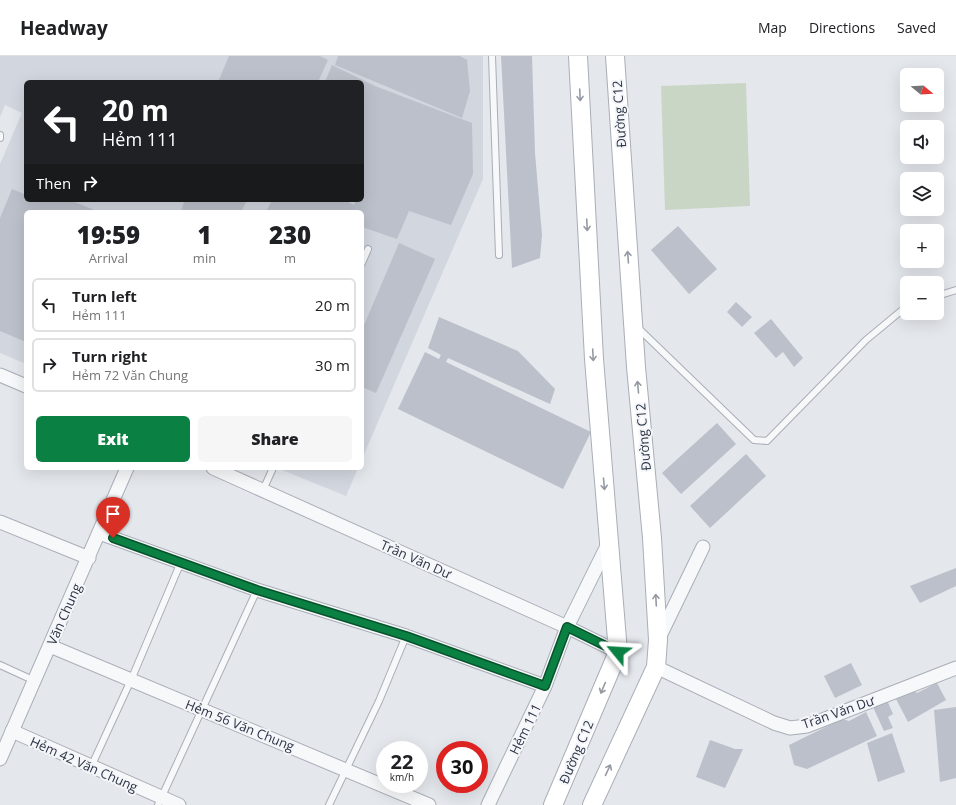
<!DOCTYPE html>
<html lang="en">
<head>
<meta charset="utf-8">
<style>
	body { margin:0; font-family:"Open Sans",sans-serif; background:#f6f6f6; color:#202124; height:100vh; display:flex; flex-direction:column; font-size:15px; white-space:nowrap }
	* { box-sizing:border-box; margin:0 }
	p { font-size:13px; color:#757577 }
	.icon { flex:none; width:22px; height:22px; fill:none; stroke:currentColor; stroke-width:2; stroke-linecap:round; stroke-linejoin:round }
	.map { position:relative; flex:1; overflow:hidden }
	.drawer { position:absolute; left:24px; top:154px; width:340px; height:260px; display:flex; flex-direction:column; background:#fff; border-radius:6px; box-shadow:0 4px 16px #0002 }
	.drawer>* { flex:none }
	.hud { position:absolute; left:24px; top:24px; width:340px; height:122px; border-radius:6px; box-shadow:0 4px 16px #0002; background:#202124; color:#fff; overflow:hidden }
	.needle { width:26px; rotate:108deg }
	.tools { position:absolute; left:900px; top:12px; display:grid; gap:8px }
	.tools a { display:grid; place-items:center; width:44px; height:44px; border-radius:6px; background:#fff; box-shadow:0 4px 16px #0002; font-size:20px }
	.speed { position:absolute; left:376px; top:685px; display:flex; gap:8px; font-size:20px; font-weight:700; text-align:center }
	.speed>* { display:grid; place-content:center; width:52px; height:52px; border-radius:50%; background:#fff; box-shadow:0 4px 16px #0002; line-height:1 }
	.speed small { font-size:10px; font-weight:400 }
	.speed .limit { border:6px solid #d22; background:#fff; color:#111 }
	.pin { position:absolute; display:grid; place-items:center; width:34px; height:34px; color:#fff; margin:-41px -17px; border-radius:50% 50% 50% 0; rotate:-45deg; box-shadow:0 0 4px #0007 }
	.pin .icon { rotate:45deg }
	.me { position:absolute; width:44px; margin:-22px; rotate:297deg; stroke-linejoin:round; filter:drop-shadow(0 0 3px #0008) }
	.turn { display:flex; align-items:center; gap:14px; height:84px; padding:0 12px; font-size:18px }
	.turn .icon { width:52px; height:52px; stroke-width:2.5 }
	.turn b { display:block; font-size:28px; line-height:34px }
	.then { display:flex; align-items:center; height:38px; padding:0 12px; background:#0003; gap:8px; font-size:15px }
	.eta { display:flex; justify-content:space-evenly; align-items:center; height:68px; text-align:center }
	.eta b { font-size:24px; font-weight:800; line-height:28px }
	.action { display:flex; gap:8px; margin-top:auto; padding:8px 12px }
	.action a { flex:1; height:46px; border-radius:6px; background:#0b8043; color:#fff; font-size:16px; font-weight:800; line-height:46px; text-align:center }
	.action a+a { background:#f6f6f6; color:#202124 }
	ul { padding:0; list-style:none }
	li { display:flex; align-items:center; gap:12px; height:54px; margin:0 8px 6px; padding:0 4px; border:2px solid #e0e0e0; border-radius:6px }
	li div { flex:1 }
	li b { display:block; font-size:15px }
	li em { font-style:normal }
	header { display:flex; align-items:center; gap:24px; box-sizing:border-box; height:56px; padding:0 20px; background:#fff; border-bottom:1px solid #e0e0e0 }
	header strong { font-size:19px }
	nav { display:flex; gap:22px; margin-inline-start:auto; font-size:14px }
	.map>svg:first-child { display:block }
	.built { fill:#d2d6de; fill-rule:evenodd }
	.green { fill:#c9d6c5 }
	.building { fill:#bbc0ca }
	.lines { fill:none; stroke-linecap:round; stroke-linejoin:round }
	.service-casing { stroke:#a9aeb7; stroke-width:8 }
	.minor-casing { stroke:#a9aeb7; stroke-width:15 }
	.secondary-casing { stroke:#a9aeb7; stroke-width:20 }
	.service { stroke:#f7f8fa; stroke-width:6 }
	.minor { stroke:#f7f8fa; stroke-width:13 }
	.secondary { stroke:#fff; stroke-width:18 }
	.oneway { stroke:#959aa2 }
	.route-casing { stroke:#07532c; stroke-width:10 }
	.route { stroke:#0b8043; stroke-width:7 }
	.labels { text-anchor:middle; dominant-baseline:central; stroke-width:4; stroke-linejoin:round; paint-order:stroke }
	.street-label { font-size:13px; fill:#2b3445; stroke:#f4f6f9 }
</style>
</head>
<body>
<header>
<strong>Headway</strong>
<nav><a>Map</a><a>Directions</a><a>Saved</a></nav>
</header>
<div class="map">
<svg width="956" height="749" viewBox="0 0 956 749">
	<rect width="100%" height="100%" fill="#e4e7ec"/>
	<g class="built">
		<path d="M0 0H483V123L362 403V156H26V308L0 297V108L22 57 5 49 0 61ZM26 26H362V144H26Z"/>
		<polygon points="277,412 358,412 346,440"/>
	</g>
	<polygon class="green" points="746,27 750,150 665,154 661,30"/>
	<g class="building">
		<polygon points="229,0 320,0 328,4 318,26 218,26"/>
		<polygon points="338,0 460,0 467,4 470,35 462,62 335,9"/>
		<polygon points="501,0 532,0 535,97 542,179 540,202 512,212"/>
		<polygon points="332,9 375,30 472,67 473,118 451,169 409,155 397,183 362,171 362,156 266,156 272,144 344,144 354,149 356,144 362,144 362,26 325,26"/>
		<polygon points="12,133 24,138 26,134 26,144 70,144 99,156 26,156 26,286 0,275 0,162"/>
		<polygon points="181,144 247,144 241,156 185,156 181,155 184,146"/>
		<polygon points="678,170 717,213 689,238 651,194"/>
		<polygon points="399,187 435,203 376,337 362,331 362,274"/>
		<polygon points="736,246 752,261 742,271 727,256"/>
		<polygon points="439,261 518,295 555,333 550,348 448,302 446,306 591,376 563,433 398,353 425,296 439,303 441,299 428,292"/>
		<polygon points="771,263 803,302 794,311 783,296 776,302 754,277"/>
		<polygon points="717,367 736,388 681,438 662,417"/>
		<polygon points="746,398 766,420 710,472 690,450"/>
		<polygon points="956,512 956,530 920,547 910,530"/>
		<polygon points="851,607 862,629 835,642 824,620"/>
		<polygon points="937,627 946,644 908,666 896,643 897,635 907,631 917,637"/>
		<polygon points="887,644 893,658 888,661 893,672 884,675 873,651"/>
		<polygon points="956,651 956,722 940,726 934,654"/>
		<polygon points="866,656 877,680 807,713 794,709 789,689 842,663 849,665"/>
		<polygon points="892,677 905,716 878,726 867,687"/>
		<polygon points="710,684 735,693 743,693 725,732 696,721"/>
	</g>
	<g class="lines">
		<defs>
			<g id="service">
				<polyline points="492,0 499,199"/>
				<polyline points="0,79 0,82"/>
				<polyline points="362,207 368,193"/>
				<polyline points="937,240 956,234"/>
				<polyline points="637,271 754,384 767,385 866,284 907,250"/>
				<polyline points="263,434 273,412"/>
				<polyline points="0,609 35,625"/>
				<polyline points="91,711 131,624 181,506"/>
				<polyline points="158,749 257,534"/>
				<polyline points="329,749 379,645 406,580"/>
			</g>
			<g id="minor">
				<polyline points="0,319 26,330"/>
				<polyline points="213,412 567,571 618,596"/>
				<polyline points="0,466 89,502"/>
				<polyline points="99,477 257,534 406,580 545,630"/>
				<polyline points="659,582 703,491"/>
				<polyline points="50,590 429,749"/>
				<polyline points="656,611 774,667 790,672 807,670 956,612"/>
				<polyline points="12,675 179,749"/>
				<polyline points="0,703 127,412"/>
				<polyline points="488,749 545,630 567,571 609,486"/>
			</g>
			<g id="secondary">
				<polyline points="553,749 618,596 594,303 578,0"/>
				<polyline points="592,749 656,611 658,584 652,482 636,311 615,0"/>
			</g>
		</defs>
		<use href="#service" class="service-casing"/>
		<use href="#minor" class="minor-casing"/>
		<use href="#secondary" class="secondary-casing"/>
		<use href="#service" class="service"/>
		<use href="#minor" class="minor"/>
		<use href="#secondary" class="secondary"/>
	</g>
	<defs><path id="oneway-shaft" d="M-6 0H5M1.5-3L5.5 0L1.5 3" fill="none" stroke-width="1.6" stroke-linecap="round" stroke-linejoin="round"/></defs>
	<g class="oneway">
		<use href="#oneway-shaft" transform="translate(580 39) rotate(87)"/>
		<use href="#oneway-shaft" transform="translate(587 169) rotate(87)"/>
		<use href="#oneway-shaft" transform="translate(628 201) rotate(-94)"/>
		<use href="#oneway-shaft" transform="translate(593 299) rotate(87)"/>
		<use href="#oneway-shaft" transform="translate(638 331) rotate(-95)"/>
		<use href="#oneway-shaft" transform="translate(604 428) rotate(85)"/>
		<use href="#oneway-shaft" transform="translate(656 544) rotate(-93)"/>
		<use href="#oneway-shaft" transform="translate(603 632) rotate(113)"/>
		<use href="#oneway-shaft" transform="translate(608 714) rotate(-65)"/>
	</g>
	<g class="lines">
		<defs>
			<polyline id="route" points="113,482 257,534 406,580 545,630 567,571 618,596"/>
		</defs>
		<use href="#route" class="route-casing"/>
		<use href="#route" class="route"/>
	</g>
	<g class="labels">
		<g class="street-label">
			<text transform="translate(619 58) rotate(-94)">Đường C12</text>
			<text transform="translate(643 381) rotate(-95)">Đường C12</text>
			<text transform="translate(416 503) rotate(24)">Trần Văn Dư</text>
			<text transform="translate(64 558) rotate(-66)">Văn Chung</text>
			<text transform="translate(838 656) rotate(-19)">Trần Văn Dư</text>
			<text transform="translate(240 669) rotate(22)">Hẻm 56 Văn Chung</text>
			<text transform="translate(525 673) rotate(-64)">Hẻm 111</text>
			<text transform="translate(576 696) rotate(-67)">Đường C12</text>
			<text transform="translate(84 708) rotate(24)">Hẻm 42 Văn Chung</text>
		</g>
	</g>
</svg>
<div class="tools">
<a><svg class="needle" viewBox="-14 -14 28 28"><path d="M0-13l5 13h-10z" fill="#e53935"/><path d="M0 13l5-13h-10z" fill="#757577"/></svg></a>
<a><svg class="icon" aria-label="sound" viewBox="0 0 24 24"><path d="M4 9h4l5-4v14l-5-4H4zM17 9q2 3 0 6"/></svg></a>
<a><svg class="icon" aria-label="layers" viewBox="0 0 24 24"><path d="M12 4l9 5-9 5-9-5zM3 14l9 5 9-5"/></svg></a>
<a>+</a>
<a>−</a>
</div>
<div class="speed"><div>22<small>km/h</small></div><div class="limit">30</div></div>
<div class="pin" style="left:113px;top:482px;background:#d93025"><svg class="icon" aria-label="arrive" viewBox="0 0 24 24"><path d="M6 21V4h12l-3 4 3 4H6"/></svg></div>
<svg class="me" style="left:618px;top:596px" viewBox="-20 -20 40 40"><path d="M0-17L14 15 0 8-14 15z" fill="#0b8043" stroke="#fff" stroke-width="4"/></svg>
<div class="hud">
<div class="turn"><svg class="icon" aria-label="left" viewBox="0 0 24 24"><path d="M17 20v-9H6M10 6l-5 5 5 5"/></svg><div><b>20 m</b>Hẻm 111</div></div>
<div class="then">Then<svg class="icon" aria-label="right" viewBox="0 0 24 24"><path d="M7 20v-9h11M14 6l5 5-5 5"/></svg></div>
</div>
<section class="drawer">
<div class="eta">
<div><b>19:59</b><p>Arrival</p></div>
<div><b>1</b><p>min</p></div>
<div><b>230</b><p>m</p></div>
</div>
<ul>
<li><svg class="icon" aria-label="left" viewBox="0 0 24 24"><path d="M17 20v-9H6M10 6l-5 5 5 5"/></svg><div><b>Turn left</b><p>Hẻm 111</p></div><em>20 m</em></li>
<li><svg class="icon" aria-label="right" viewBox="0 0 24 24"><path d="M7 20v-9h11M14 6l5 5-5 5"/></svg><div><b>Turn right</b><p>Hẻm 72 Văn Chung</p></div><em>30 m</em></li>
</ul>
<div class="action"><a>Exit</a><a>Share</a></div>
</section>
</div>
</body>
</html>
